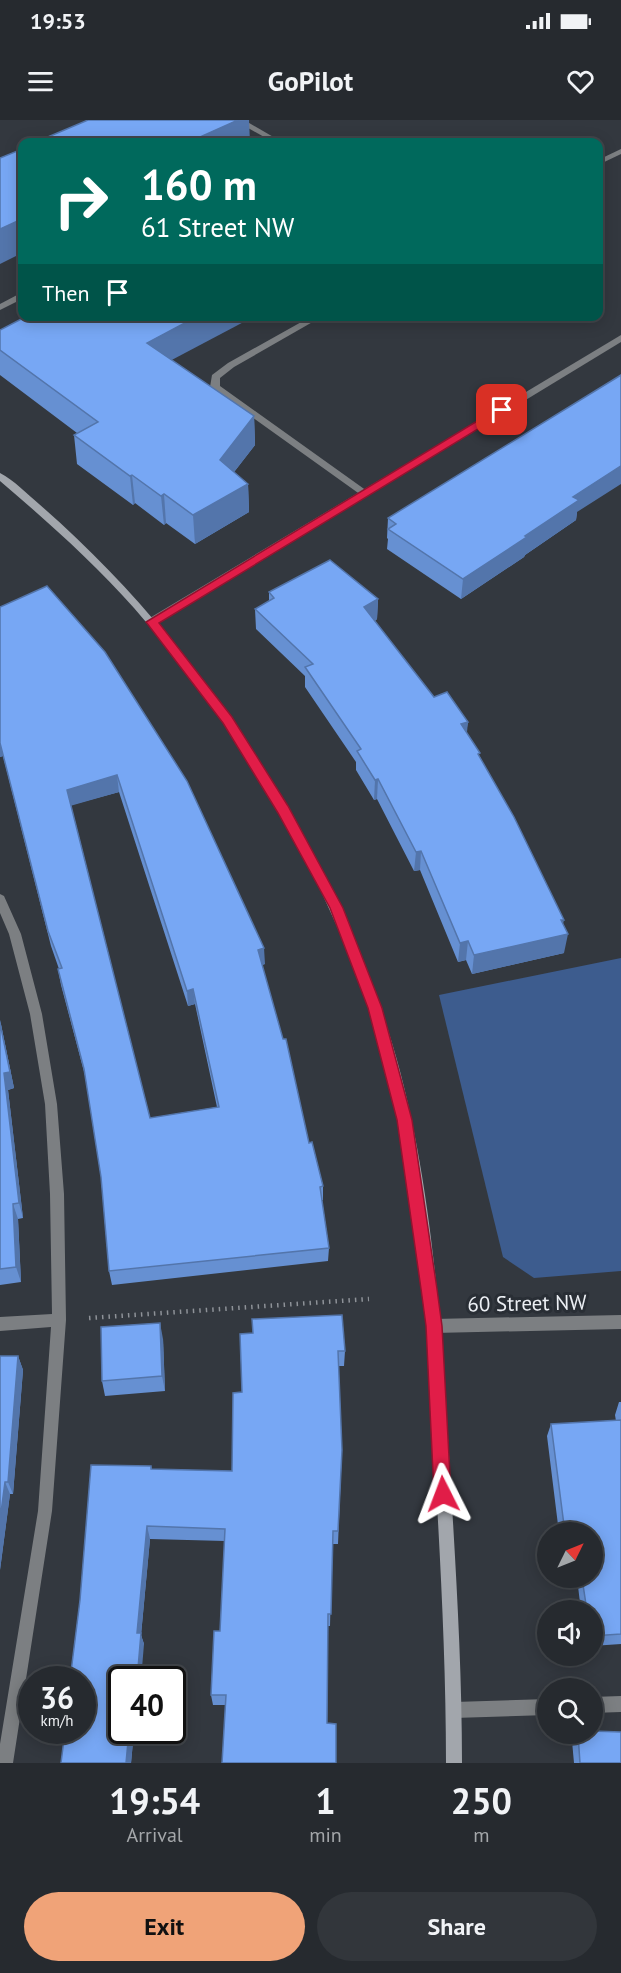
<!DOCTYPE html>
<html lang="en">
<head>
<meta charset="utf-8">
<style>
	body { margin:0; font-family:"PT Sans",sans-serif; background:#32363b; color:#f1f3f6; height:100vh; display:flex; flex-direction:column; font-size:22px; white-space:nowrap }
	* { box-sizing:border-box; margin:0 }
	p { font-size:20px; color:#a4a7aa }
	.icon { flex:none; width:33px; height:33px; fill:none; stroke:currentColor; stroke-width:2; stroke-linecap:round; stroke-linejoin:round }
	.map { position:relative; height:1643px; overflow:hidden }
	.side { display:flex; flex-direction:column; background:#262a2f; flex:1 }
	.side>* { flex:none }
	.banner { position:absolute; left:18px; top:18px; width:585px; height:183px; border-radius:12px; box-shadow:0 3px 15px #0003,0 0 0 2px #42464b; background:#00695c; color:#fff; overflow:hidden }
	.needle { width:39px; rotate:47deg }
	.tools { position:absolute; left:537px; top:1402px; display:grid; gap:12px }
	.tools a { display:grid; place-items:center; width:66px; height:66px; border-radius:50%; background:#262a2f; box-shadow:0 3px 15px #0003,0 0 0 2px #42464b; font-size:30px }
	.speed { position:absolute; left:18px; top:1546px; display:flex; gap:12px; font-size:30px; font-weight:700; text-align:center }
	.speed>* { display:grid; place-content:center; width:78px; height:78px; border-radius:50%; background:#262a2f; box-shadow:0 3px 15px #0003,0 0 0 2px #42464b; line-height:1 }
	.speed small { font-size:15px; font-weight:400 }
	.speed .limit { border:3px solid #111; border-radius:9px; background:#fff; color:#111 }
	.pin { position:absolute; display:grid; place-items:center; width:51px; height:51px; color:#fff; margin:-26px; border-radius:12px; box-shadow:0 3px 9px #0006 }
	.me { position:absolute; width:66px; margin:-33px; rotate:357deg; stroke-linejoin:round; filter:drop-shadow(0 0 4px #0008) }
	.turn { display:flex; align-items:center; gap:21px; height:126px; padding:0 24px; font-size:27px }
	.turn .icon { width:78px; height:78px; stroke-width:2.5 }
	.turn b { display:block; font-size:42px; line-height:51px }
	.then { display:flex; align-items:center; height:57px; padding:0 24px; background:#0003; gap:12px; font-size:22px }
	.eta { display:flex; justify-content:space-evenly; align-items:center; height:102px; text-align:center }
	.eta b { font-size:36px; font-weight:600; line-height:42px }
	.cta { display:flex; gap:12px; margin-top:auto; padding:12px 24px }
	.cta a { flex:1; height:69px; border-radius:36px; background:#f0a378; color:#111; font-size:24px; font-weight:600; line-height:69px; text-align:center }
	.cta a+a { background:#32363b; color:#f1f3f6 }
	.status { display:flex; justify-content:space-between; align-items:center; height:42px; padding:0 30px; background:#262a2f; direction:ltr }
	.status svg { height:16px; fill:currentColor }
	header { display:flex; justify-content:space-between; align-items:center; height:78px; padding:0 24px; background:#262a2f; font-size:27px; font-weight:600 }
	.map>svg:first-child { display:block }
	.green { fill:#3d5c8e }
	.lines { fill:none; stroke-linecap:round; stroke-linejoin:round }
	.path { stroke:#8e9298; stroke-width:4.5; stroke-dasharray:1.5 5; stroke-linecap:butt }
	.lane { fill:#7c7f82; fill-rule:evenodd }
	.street { fill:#7c7f82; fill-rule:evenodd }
	.secondary { fill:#a2a6ac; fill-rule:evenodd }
	.wall { fill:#6690d2; fill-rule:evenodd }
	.shaded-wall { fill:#5375ab }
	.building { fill:#77a7f4; stroke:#5375ab; stroke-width:1.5; fill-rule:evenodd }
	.route { fill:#e11d48; stroke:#92132f; stroke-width:1.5 }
	.labels { text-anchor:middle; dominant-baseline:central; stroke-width:6; stroke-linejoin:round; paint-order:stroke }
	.street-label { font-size:21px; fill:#eceff4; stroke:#292e35 }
</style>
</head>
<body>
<div class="status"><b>19:53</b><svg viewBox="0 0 49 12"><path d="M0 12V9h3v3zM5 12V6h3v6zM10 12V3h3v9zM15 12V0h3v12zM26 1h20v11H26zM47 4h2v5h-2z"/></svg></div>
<header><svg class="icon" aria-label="menu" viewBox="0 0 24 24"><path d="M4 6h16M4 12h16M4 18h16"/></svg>GoPilot<svg class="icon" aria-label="heart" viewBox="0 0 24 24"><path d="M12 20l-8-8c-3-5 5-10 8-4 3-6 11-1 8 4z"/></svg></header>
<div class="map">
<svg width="621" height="1643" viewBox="0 0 621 1643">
	<rect width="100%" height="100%" fill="#33383f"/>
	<polygon class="green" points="621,838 621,1151 534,1158 503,1137 439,875"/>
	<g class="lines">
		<polyline class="path" points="89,1198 369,1179"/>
		<g class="lane">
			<polygon points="234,0 244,0 282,22 273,22"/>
			<polygon points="621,29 621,34 598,45 598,40"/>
			<polygon points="19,174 22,174 22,179 0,190 0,184"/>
			<polygon points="312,196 323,196 234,247 220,258 220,266 367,371 367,375 361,375 210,267 212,255 228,243"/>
			<polygon points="0,774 4,776 21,814 42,894 57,984 64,1074 66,1200 52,1391 13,1643 0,1643 0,1624 38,1391 51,1207 0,1211 0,1197 52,1194 50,1074 45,984 30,894 9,814 0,793"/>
			<polygon points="621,1576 621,1592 592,1593 592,1577"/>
			<polygon points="548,1579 548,1595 454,1598 448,1596 446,1590 448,1584 454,1582"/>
		</g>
		<g class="street">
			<polygon points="621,215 621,222 156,505 148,505 147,502 148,499"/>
			<polygon points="621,1195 621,1209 434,1213 429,1211 427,1206 429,1201 434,1199"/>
		</g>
		<path class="secondary" d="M0 353C14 360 27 374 39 384 86 425 129 469 169 518 264 634 341 766 388 910 430 1041 441 1197 449 1335 455 1437 462 1540 462 1643H446C446 1539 440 1435 434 1331 427 1194 417 1042 376 910 327 756 241 610 134 488 93 442 47 401 0 361Z"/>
	</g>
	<g class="wall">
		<polygon points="0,210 172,240 254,296 255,325 234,352 248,364 249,392 195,424 166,403 164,405 135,383 133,385 77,344 74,315 77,313 0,255"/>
		<polygon points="577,392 576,400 525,435 524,437 461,479 387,429 388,419 387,418 388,398"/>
		<polygon points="269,472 378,479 377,499 375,501 434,577 468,602 466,612 480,637 563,804 564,833 472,854 466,840 458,842 420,750 414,751 377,679 374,680 356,650 356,642 305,567 305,556 256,509 255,489 269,481"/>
		<path d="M0 487 265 844 262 845 309 1023 323 1066V1080H322L329 1128 328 1141 112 1165 109 1151 101 1057 86 959 61 865 58 849H59L51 826 3 636 0 637ZM119 672 188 886 195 884 217 987 150 998 71 685Z"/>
		<polygon points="0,900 14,968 8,970 23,1098 18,1099 21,1162 0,1165"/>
		<polygon points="240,1214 345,1231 344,1246 338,1246 342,1330 338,1424 332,1424 330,1506 328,1506 327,1603 225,1585 213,1585 211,1575 220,1511 225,1421 150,1419 141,1515 144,1524 122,1560 122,1611 134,1611 131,1643 61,1643 151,1346 152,1349 232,1351 242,1272"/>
		<polygon points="163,1219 165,1271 105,1276 102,1261"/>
		<polygon points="0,1236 18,1236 23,1250 13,1374 10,1374 0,1450"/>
		<polygon points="619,1282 621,1282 621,1524 592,1526 592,1491 581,1491 577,1458 592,1458 592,1413 559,1413 547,1316 551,1304 616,1301 615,1295"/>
		<polygon points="576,1614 592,1614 621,1643 574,1643 572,1621"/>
	</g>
	<g class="shaded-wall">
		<polygon points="238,0 249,0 250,22 189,22"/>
		<polygon points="22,99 22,133 0,144 0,109"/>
		<polygon points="198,196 255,196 149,252 147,223"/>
		<polygon points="254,296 255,325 221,369 220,340"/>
		<polygon points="621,346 621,364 577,392 576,400 525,435 524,437 461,479 463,459 525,416 573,377"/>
		<polygon points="132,355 135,383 133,385 130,356"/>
		<polygon points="248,364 249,392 195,424 193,395"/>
		<polygon points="164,374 166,403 164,405 161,376"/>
		<polygon points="378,479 377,499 364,507 364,487"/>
		<polygon points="468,602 466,622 461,604"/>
		<polygon points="0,623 3,636 0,637"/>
		<polygon points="117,655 119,672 70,686 67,670"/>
		<polygon points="378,659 377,679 374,680 375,660"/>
		<polygon points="421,731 420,750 414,751 416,732"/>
		<polygon points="564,800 560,816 568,814 564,833 472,854 474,835"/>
		<polygon points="468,821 466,840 458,842 460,823"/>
		<polygon points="264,828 265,844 258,846 258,830"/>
		<polygon points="193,869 195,884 188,886 187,871"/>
		<polygon points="0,900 14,968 8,970 23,1098 19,1083 4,953"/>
		<polygon points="13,1084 18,1099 21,1162 16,1147"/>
		<polygon points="160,1203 163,1219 165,1271 162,1256"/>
		<polygon points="18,1236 23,1250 13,1374 8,1362"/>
		<polygon points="5,1362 10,1374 0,1450 0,1400"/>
		<polygon points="147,1406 150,1419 141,1515 144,1524 141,1560 137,1560 137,1513"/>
		<polygon points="129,1611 134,1611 131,1643 126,1643"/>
	</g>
	<g class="building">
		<polygon points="88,0 238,0 189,22 36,22"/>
		<polygon points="22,29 22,99 0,109 0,38"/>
		<polygon points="27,196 198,196 147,223 254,296 220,340 248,364 193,395 164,374 161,376 132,355 130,356 74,315 98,302 0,230 0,210"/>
		<polygon points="621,255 621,346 573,377 579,380 525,416 527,417 463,459 388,409 396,404 388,398"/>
		<polygon points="330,440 378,479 364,487 434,577 447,572 468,602 461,604 480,633 478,634 514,697 564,800 561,800 568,814 474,835 468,821 460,823 421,731 416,732 378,659 375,660 357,631 361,629 305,547 313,544 255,489 274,478 269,472"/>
		<path d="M47 466 105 532 187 661 264 828 258 830 283 919H286L309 1023 312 1022 323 1066 320 1067 329 1128 109 1151 101 1057 84 949 58 849 62 848 48 811 0 623V487ZM117 655 187 871 193 869 219 987 150 998 67 670Z"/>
		<polygon points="0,903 10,952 4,953 19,1083 13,1084 16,1147 0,1149"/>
		<polygon points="342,1195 345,1231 338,1231 342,1330 338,1411 333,1411 331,1494 328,1494 327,1603 336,1604 336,1643 222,1643 226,1575 211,1575 214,1511 220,1511 225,1409 147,1406 137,1513 141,1513 137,1560 122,1560 122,1611 129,1611 126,1643 61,1643 65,1611 82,1611 82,1560 70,1560 80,1480 91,1345 151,1346 151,1349 232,1351 233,1273 242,1272 240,1214 253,1213 252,1199"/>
		<polygon points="160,1203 162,1256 102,1261 101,1207"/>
		<polygon points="0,1236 18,1236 8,1362 5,1362 0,1400"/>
		<polygon points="621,1300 621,1514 592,1516 592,1491 587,1491 582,1458 592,1458 592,1413 565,1413 551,1304"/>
		<polygon points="592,1611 621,1612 621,1643 580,1643 578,1614 592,1614"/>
	</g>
	<polygon class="route" points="502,286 508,290 506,292 159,503 232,597 288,686 343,788 382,888 412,1000 437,1169 442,1206 451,1374 449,1380 443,1382 437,1380 434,1374 426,1206 421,1169 397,1000 368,888 330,788 278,693 223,603 146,502"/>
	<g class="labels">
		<g class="street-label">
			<text transform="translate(527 1183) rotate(-1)">60 Street NW</text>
		</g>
	</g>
</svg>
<div class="tools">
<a><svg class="needle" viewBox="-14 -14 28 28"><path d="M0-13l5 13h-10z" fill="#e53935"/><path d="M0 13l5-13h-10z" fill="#a4a7aa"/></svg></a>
<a><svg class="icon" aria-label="sound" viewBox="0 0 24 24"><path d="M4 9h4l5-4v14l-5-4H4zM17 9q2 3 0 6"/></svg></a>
<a><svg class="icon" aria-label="search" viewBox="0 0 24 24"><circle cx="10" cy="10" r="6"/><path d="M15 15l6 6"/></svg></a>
</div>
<div class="speed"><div>36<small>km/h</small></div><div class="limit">40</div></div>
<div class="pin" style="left:502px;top:290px;background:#d93025"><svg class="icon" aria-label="arrive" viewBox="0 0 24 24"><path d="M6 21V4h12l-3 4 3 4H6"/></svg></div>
<svg class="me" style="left:443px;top:1374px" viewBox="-20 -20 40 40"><path d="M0-17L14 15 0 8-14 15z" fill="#e11d48" stroke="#fff" stroke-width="4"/></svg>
<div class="banner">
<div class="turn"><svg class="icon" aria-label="right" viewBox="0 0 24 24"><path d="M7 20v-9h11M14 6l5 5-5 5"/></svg><div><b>160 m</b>61 Street NW</div></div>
<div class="then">Then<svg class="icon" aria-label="arrive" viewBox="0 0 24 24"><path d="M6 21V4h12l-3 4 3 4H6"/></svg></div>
</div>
</div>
<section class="side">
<div class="eta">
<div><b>19:54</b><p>Arrival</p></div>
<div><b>1</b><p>min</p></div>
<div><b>250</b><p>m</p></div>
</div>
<div class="cta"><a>Exit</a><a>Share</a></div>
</section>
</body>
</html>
